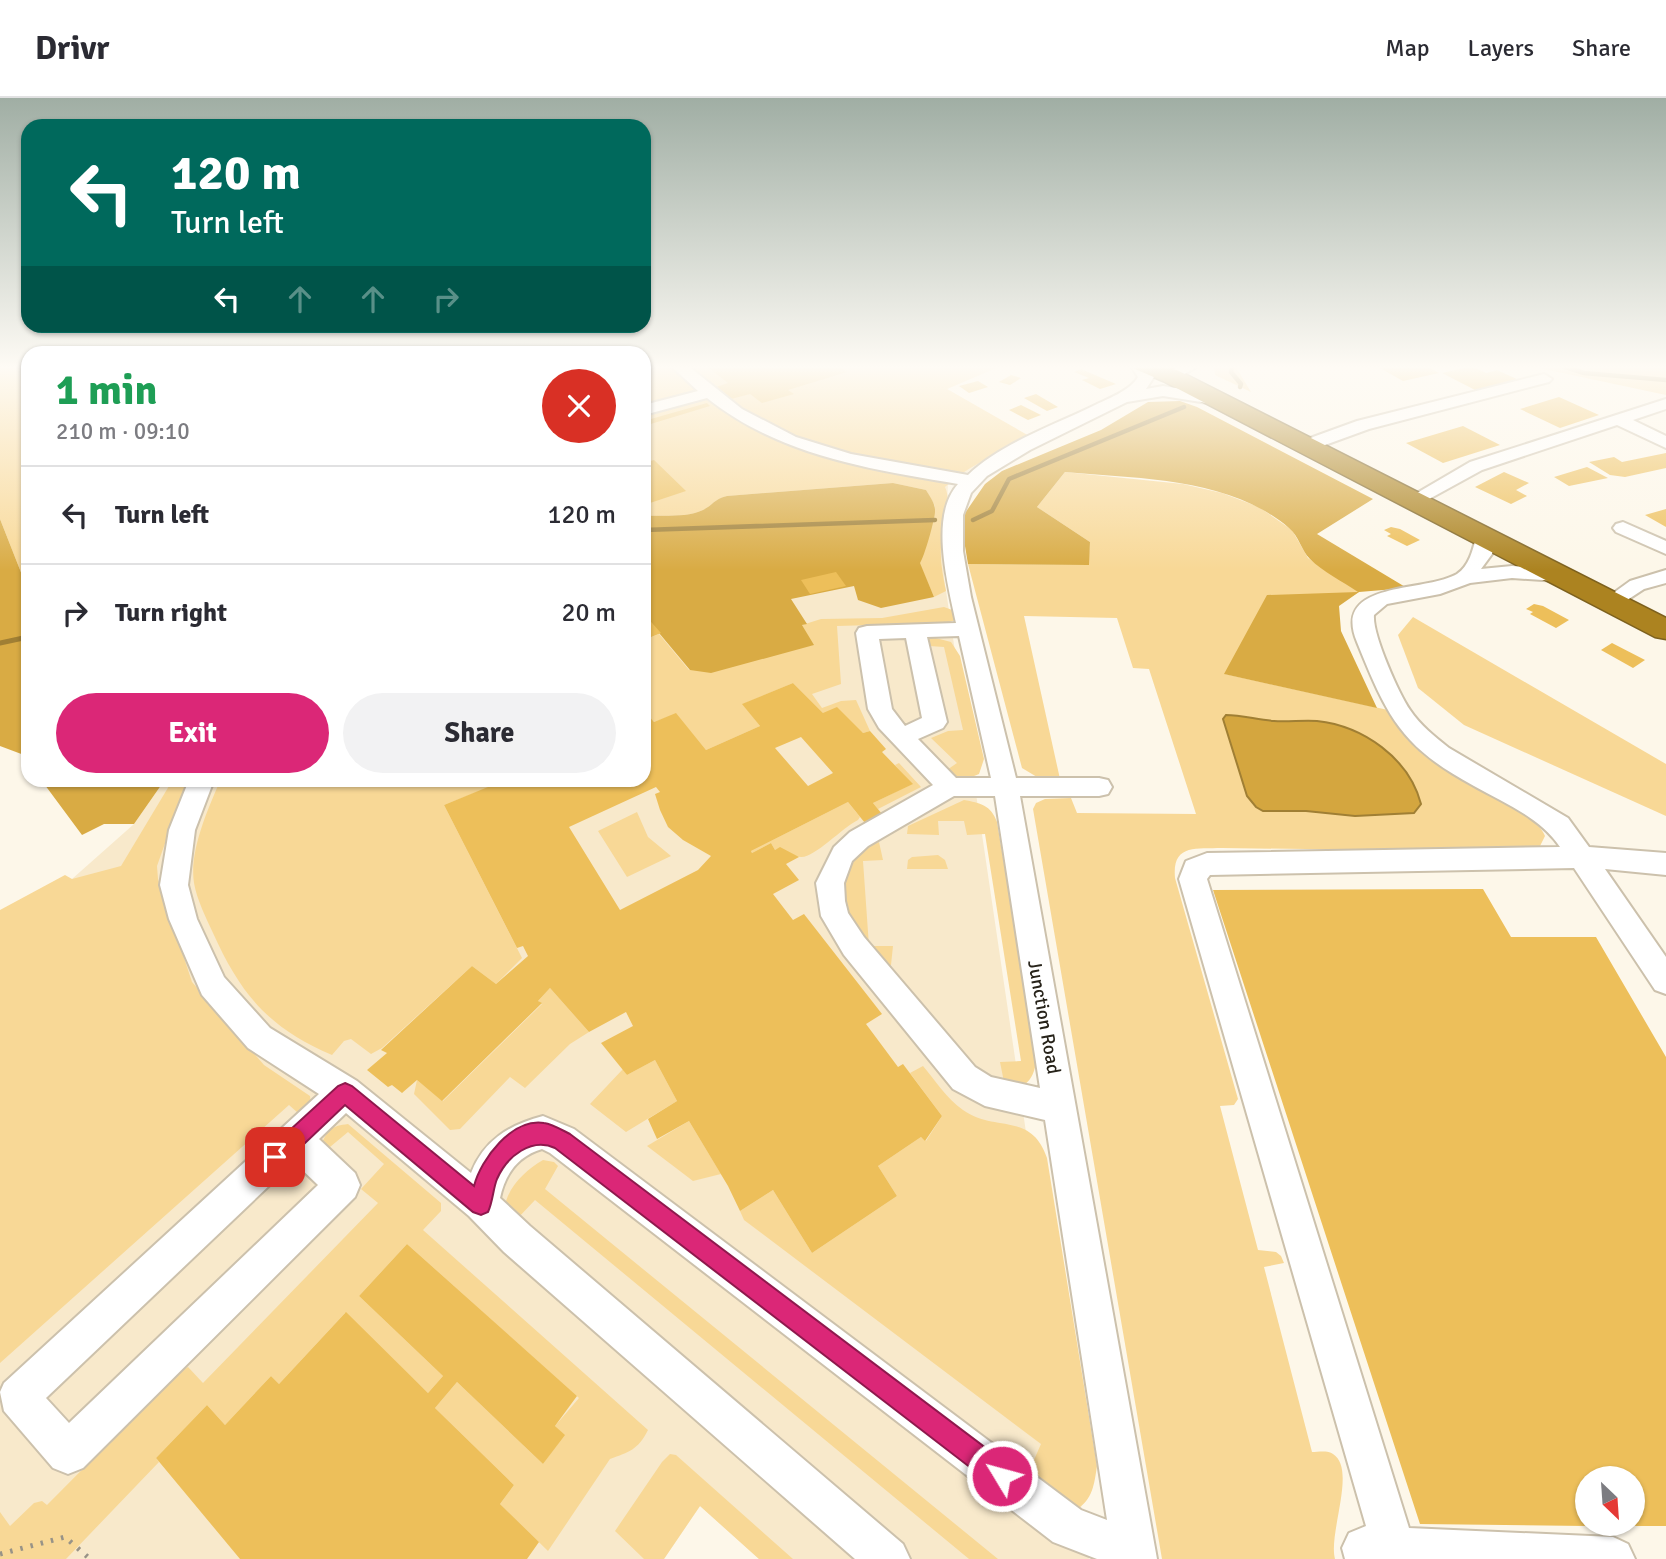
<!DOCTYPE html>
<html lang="en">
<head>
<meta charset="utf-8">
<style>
	body { margin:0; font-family:Signika,sans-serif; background:#f2f2f3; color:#2b2b33; height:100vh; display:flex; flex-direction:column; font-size:26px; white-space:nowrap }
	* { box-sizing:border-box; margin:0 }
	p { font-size:23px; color:#7c7c81 }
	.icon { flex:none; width:38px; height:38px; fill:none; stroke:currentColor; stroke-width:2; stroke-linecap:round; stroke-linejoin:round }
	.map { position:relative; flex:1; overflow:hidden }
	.details { position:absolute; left:21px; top:248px; width:630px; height:441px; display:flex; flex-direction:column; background:#fff; border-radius:21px; box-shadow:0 2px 5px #0004 }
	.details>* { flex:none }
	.guide { position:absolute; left:21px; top:21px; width:630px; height:214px; border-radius:21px; box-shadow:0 2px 5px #0004; background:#00695c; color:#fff; overflow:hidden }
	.needle { width:46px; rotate:155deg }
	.controls { position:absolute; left:1575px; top:1368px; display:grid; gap:14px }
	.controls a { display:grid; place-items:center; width:70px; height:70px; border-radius:50%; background:#fff; box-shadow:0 2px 5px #0004; font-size:35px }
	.pin { position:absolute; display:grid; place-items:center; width:60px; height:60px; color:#fff; margin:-30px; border-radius:14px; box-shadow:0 4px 10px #0006 }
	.me { position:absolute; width:77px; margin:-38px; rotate:307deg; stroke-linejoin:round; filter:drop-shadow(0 0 5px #0008) }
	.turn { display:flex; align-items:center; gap:24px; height:147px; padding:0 35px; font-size:32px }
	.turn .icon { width:91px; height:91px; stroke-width:2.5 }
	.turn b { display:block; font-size:49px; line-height:60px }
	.lanes { display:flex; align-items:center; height:66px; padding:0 35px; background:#0003; justify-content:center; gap:35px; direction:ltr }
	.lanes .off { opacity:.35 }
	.round { display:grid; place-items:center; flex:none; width:74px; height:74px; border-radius:37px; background:#f2f2f3 }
	.summary { display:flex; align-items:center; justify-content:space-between; height:119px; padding:0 35px }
	h1 { font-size:42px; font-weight:800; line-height:52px; color:#1e9e55 }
	.button { display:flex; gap:14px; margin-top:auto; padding:14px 35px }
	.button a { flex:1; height:80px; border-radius:42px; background:#db2777; color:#fff; font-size:28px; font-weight:800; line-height:80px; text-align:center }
	.button a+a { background:#f2f2f3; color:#2b2b33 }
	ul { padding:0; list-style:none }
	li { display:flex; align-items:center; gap:21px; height:98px; padding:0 35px; border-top:2px solid #e1e1e2 }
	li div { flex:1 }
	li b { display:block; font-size:26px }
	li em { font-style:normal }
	header { display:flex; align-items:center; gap:42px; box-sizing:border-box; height:98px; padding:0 35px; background:#fff; border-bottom:2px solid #e1e1e2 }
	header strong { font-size:33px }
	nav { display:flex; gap:38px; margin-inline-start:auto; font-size:24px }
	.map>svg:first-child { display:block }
	.built { fill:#f8e9cb }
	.green { fill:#f8d896 }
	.forest { fill:#d9ab44 }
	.water { fill:#d4a63f; stroke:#a07f34; stroke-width:2 }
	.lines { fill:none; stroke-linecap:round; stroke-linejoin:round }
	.stream-far1 { stroke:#a07f34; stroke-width:4.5 }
	.stream { stroke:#a07f34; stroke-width:5 }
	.building { fill:#edbf5a; fill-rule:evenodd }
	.minor-casing { stroke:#ccc1ac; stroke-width:4 }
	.highway-casing { stroke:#7d611e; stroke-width:3 }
	.path { stroke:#989387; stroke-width:5; stroke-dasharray:2.5 8; stroke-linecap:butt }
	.minor { fill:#fff; fill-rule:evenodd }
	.highway { fill:#ac8320; fill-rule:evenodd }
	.route { fill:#db2777; stroke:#8e194d; stroke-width:2 }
	.labels { text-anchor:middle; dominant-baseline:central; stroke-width:6; stroke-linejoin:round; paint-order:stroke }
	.street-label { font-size:19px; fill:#27231a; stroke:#fff }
</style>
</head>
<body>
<header>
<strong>Drivr</strong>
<nav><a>Map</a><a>Layers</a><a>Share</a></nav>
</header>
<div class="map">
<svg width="1666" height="1461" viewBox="0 0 1666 1461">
	<rect width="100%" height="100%" fill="#fdf7e9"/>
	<polygon class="built" points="644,267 1003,267 947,291 1024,336 948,387 944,479 1089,1461 759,1461 700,1408 664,1461 0,1461 0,824 72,781 134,726 164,683 644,682"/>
	<g class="green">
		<polygon points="0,267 28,267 28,480 24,482 0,421"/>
		<path d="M644 267H1003L947 291 1031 339C1002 354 968 367 945 389 953 406 941 431 941 449 940 464 943 478 946 493L934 499 919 464 935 408 926 392 893 385 727 398C713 402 713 407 703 412 686 420 662 417 644 418Z"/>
		<polygon points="1216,267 1243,267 1237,271 1251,294 1215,277 1214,269"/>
		<polygon points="1525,267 1666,267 1666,297"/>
		<path d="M1065 374 1183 386 1222 395 1259 409 1292 432 1308 460 1359 494 1225 576 1388 612C1398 631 1408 644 1425 658 1451 679 1536 712 1545 738L1539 750 1530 754 1222 750C1195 751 1172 746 1175 780L1238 1001 1234 1007 1220 1008 1258 1152 1276 1154 1281 1158 1284 1165 1264 1169 1312 1354C1318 1354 1328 1352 1333 1356 1357 1371 1328 1435 1335 1461H1162L1033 711 1036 705 1045 701 1071 700 1077 715 1196 716 1149 571 1133 570 1117 520 1024 518 1060 681 1037 679 1022 670 968 466 1088 467 1090 444 1037 409Z"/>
		<polygon points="944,509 955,513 956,522 946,525 837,528 841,586 812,596 822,610 841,603 856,602 870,633 863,635 823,615 793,585 743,606 760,628 706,652 676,616 654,624 644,612 644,542 659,536 689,572 813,547 802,527 821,521 882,520"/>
		<polygon points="1413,519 1666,666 1666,718 1464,627 1418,590 1398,537"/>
		<path d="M932 539 951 544 960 558 984 661 979 676C965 682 958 680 944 674L957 665 931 640 948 633 963 632 944 549 929 548 928 542Z"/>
		<polygon points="899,665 921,689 878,711 873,705 912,686 895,667"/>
		<polygon points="172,683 185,689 157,768 158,781 192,884 264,967 310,998 311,1006 304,1016 298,1015 289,1007 0,1265 0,812 65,777 72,781 121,768"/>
		<path d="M220 683H505L444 707 522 860 496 886 472 868 382 950 371 956 351 941 344 943 332 957C269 930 241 897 213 835 206 820 197 802 194 785 189 753 208 711 220 683Z"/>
		<path d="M964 702C980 705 991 707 997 724L1037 961C1034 975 1032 984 1018 990L1004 984 1000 964 1021 963 985 736 967 737 964 723H938L939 737 907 736 908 728Z"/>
		<path d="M848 704 860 719 858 722C842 730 814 760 801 759 794 759 786 753 780 750L775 752 771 745 752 755 751 753Z"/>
		<polygon points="637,714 648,739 671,758 627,779 598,733"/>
		<path d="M879 744 883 762 863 763 869 848H893L891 867 885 871C877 866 872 857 867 850 846 823 828 788 857 758 863 752 870 746 879 744Z"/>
		<polygon points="938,757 945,762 948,771 907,771 908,762 912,759"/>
		<polygon points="550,890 589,934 570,946 525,990 510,979 460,1031 450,1032 414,996 417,982 443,1003 542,906 538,903"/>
		<polygon points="655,962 677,1003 626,1034 590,1006 623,971 627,977"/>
		<path d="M923 968C935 982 947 1001 963 1012 995 1035 1031 1013 1047 1060L1097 1368C1094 1387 1093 1401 1076 1412L1026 1380 1041 1346 744 1122 740 1113 773 1092 812 1155 897 1098 878 1068 921 1039 926 1043 942 1018 910 975Z"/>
		<polygon points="689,1023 721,1076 693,1083 647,1048"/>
		<path d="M348 1026 441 1105V1113L423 1132 648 1332C638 1352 629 1354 610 1361L548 1453 500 1406 514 1387 435 1310 457 1284 543 1366 564 1337 555 1328 579 1300 407 1146 359 1198 443 1278 428 1295 345 1215 279 1286 271 1278 225 1327 207 1307 156 1360 159 1364 66 1461H0V1414L10 1428 34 1405 42 1403 47 1407 180 1273 188 1269 203 1285 378 1105 361 1091 384 1066 348 1034 330 1049 322 1045C328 1031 332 1028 348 1026Z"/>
		<path d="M543 1062 554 1064 558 1068 545 1091 998 1461H969L535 1102 517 1121 504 1113C506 1091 524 1073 543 1062Z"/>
		<polygon points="670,1356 676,1357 793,1461 759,1461 700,1408 664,1461 644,1461 615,1433 662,1364"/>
	</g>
	<g class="forest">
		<path d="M1180 303 1197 309 1373 401 1317 436 1407 490 1359 494 1339 508 1341 533 1377 610 1224 576 1267 497 1358 494C1342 483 1323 474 1310 461 1301 452 1299 438 1289 430 1229 379 1140 381 1065 374L1037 409 1090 444 1089 467 968 466 962 430 965 415 985 386 1002 373 1101 332 1148 304Z"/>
		<path d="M893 385 926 392C930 399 935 405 935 412 936 418 924 460 920 465L934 499 881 510 858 502 854 488 791 501 807 526 802 527 814 547 711 575 690 572 644 517V418C662 417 686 420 703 412 713 407 714 401 727 398Z"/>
		<polygon points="0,421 24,482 28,480 28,663 24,657 0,648"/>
		<polygon points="42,683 164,683 134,726 104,726 82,737"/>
	</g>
	<path class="water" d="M1226 617C1242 617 1258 622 1274 623 1288 624 1303 622 1317 623 1363 628 1409 660 1421 706L1414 715 1355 718 1306 713H1263L1256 709 1247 698 1223 621Z"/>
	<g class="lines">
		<g class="stream-far1">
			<polyline points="1232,267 1231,274 1241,286 1240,289"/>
			<polyline points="1559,267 1584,275 1666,282"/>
			<polyline points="973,422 992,413 1009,381 1184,309"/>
			<polyline points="644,432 935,422"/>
		</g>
		<polyline class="stream" points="0,545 28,539"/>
	</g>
	<g class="building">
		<polygon points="705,267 837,267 847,274 788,292 794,296 762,305 750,296 731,301 716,289 728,285"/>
		<polygon points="1386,267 1425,267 1439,275 1403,283 1378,269"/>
		<polygon points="1472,268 1486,275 1497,272 1521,283 1479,294 1442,275"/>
		<polygon points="1081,271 1116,286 1100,291 1082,282 1089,280 1074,274"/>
		<polygon points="1011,277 1021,280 1010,287 999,284"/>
		<polygon points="978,283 988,289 969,295 959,288"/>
		<polygon points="1036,296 1058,309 1047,313 1024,300"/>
		<polygon points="1559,299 1599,317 1560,330 1520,311"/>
		<polygon points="707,305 710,308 644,328 644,323"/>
		<polygon points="1021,307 1041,317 1028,322 1009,312"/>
		<polygon points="1463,328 1500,347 1443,365 1406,345"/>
		<polygon points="1666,355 1666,370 1625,379 1610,377 1589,364 1614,359 1622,364"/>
		<polygon points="654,362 686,393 644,407 644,365"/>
		<polygon points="1587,369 1608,380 1569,388 1554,379"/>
		<polygon points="1504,374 1529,385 1516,392 1527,398 1511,406 1475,389"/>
		<polygon points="1666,411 1666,429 1645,417"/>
		<polygon points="1391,429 1400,431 1420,442 1407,448 1387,438 1391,436 1384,432"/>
		<polygon points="836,474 846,488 810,496 801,482"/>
		<polygon points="1534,506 1543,508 1569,522 1556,530 1530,516 1533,514 1526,511"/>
		<polygon points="644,516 661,535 644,542"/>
		<polygon points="1612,545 1645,562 1633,570 1601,552"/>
		<path d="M793 585 823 615 837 609 863 635 870 633 886 651 882 654 913 686 873 705 882 716 865 725 848 704 751 753 752 755 771 745 775 752 780 749 799 759 786 766 799 782 773 796 793 822 804 816 882 916 866 926 898 969 903 966 942 1018 925 1043 921 1039 878 1068 897 1098 812 1155 773 1092 740 1113 728 1088 689 1023 657 1041 648 1021 677 1003 655 962 627 977 601 945 633 928 626 914 589 934 550 890 538 903 542 905 442 1003 417 982 402 995 392 987 388 989 367 972 387 955 381 952 472 868 496 886 528 858 523 848 517 850 444 707 505 682H644V612L654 624 676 615 706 652 760 628 742 606ZM801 639 833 675 808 688 775 650ZM656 689 660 694 655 696 660 712 668 729 683 742 711 758 698 772 620 812 569 729Z"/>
		<polygon points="1483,791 1511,839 1596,839 1666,959 1666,1428 1633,1428 1633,1381 1587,1381 1587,1428 1420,1426 1213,792"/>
		<polygon points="407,1146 577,1298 555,1328 565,1337 543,1366 457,1284 435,1310 514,1387 500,1406 539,1444 527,1461 240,1461 156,1360 207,1307 225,1327 271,1278 279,1286 346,1214 428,1295 443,1278 359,1198"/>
	</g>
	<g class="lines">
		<defs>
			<g id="minor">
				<path d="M670 267H687L742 311 796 339 851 356 968 377C998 347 1054 327 1093 308 1107 301 1130 293 1138 279L1130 267H1145L1154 279 1146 291 1163 288 1220 297 1228 302 1220 307 1163 298 1127 304 1030 352 987 378 971 395 963 417V453L971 499 1016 680H1099L1108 682 1112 689 1108 696 1099 698H1020L1157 1461H1097L1053 1444 550 1055 542 1051C518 1058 505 1076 500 1100L530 1128 903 1446 910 1461H855L504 1154 469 1118 346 1015 319 1041 355 1075 360 1087 355 1099 83 1370 68 1376 53 1370 4 1313 0 1294 4 1285 319 996 248 950 202 897 169 821 160 787 169 732 189 682H214L195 732 188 787 197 821 224 879 270 930 357 983 471 1075C484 1042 509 1027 543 1018L574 1031 1081 1412 1107 1422 1045 1022 985 1008 953 991 844 857 821 818 816 785 834 749 850 734 933 687 879 630 868 611 856 535 859 530 867 528 956 525C948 487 929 418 958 386 869 371 780 358 707 300L644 317V307L698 293ZM959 538 991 680H956L918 641 943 630 947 624 927 539ZM906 540 922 620 905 628 892 611 879 541ZM954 698H995L1040 990 991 979 975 969 864 839 848 815 845 803 844 785 852 763 868 748ZM294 1064 318 1087 69 1325 46 1300Z"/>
				<polygon points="1180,267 1200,267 1176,281 1166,281 1163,278"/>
				<polygon points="1544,276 1552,281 1549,284 1369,331 1314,351 1308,352 1299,347 1302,343 1357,323"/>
				<polygon points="1666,301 1666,311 1633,322 1666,338 1666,350 1617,327 1482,372 1420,406 1408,406 1405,402 1470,364"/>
				<polygon points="1623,424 1666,443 1666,456 1616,434 1613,430 1616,426"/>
				<path d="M1486 433 1496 439 1492 456 1481 471 1512 468 1558 471 1565 473 1568 477 1565 481 1558 483 1512 480 1470 485 1440 496 1387 506 1374 517C1372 536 1399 596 1410 612 1420 627 1435 639 1449 650L1568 720 1589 749 1666 755V777L1605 771 1666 859V896L1655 892 1574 770 1210 777 1207 781 1409 1430 1613 1439 1628 1446 1635 1461H1345L1342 1450 1349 1435 1366 1428 1179 781 1186 763 1207 755 1560 749C1540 719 1504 705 1474 688 1400 648 1387 618 1357 544 1331 482 1424 495 1457 476 1469 468 1473 452 1476 439Z"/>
				<polygon points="1666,472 1666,485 1644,491 1618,508 1604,508 1601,504 1630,483"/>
			</g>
			<polygon id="highway" points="1132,267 1162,267 1179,273 1666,520 1666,541 1655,539 1163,283 1135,271"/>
		</defs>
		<use href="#minor" class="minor-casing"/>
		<use href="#highway" class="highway-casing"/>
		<polyline class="path" points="0,1456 65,1439 90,1461"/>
		<use href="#minor" class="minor"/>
		<use href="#highway" class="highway"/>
	</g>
	<linearGradient id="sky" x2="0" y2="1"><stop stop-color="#a0aea4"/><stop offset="0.57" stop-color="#fefbf5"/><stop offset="1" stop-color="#fefbf5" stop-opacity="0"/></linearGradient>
	<rect width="1666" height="472" fill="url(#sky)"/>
	<path class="route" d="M345 985 352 988 474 1088C481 1061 512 1020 544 1025 552 1026 562 1032 570 1036L1011 1369 1015 1378 1011 1387 1002 1391 993 1387 555 1050C532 1039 507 1058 497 1081 493 1091 493 1103 488 1114L481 1117 473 1114 345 1007 282 1067 275 1070 268 1067 265 1059 268 1052 338 988Z"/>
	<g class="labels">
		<g class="street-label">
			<text transform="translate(1044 919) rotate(80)">Junction Road</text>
		</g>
	</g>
</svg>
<div class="controls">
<a><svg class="needle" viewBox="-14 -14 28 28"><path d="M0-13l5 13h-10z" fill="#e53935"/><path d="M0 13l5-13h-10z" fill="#7c7c81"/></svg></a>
</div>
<div class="pin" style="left:275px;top:1059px;background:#d93025"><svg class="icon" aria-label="arrive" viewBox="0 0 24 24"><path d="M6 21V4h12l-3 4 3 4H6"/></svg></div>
<svg class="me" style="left:1002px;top:1378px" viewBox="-20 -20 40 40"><circle r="17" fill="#db2777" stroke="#fff" stroke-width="3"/><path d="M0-11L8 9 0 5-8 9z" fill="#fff"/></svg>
<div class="guide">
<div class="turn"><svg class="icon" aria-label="left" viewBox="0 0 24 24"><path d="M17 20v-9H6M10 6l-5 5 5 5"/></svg><div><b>120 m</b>Turn left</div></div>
<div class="lanes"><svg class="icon" aria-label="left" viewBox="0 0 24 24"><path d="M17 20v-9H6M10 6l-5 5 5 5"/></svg><svg class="icon off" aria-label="ahead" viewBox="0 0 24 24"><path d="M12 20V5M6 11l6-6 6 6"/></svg><svg class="icon off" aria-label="ahead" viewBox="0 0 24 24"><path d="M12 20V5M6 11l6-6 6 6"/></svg><svg class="icon off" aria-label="right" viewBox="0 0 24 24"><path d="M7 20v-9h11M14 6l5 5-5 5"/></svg></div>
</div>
<section class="details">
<div class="summary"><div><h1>1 min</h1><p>210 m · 09:10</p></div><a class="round" style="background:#d93025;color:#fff"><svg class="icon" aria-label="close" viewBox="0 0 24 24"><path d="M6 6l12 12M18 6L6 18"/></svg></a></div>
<ul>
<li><svg class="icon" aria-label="left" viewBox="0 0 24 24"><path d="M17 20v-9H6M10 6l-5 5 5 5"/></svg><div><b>Turn left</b></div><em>120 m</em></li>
<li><svg class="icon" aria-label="right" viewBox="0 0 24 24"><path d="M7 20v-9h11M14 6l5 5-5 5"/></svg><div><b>Turn right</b></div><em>20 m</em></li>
</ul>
<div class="button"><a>Exit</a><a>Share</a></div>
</section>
</div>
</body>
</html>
